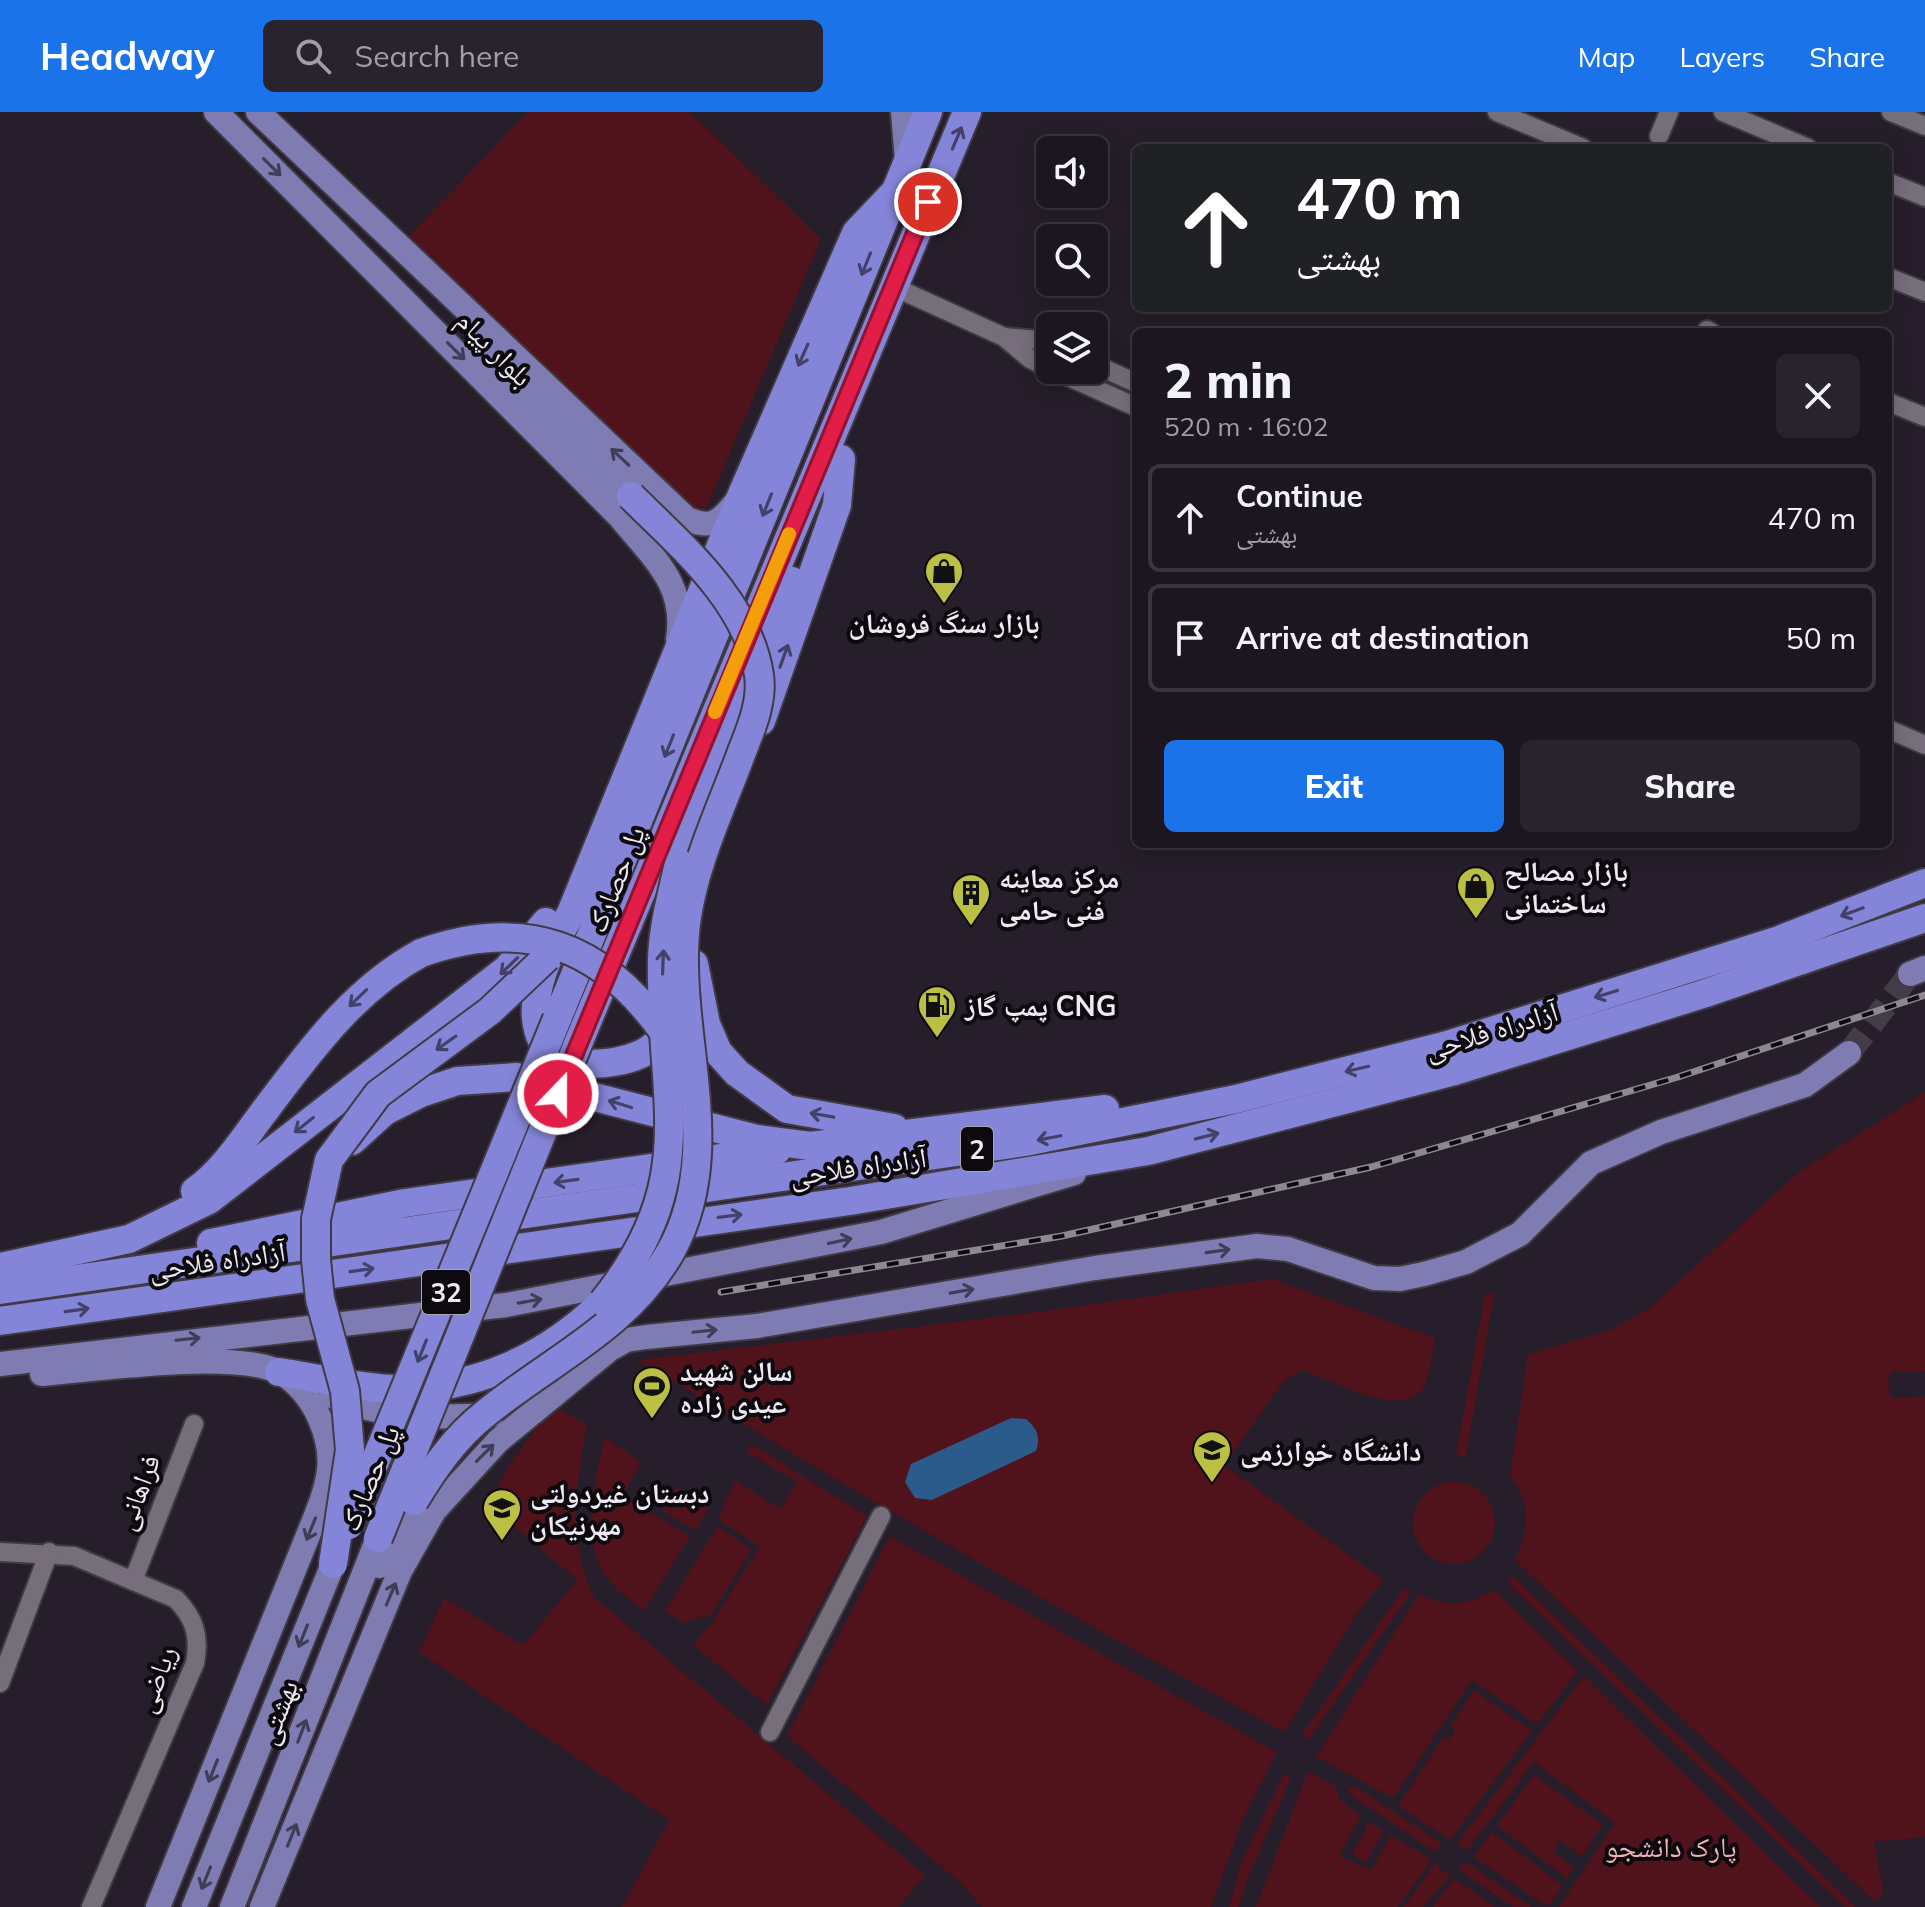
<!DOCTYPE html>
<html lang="en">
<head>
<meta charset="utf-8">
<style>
	body { margin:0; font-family:Mulish,"Noto Naskh Arabic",sans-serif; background:#29232d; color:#f1f3f6; height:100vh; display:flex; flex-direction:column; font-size:30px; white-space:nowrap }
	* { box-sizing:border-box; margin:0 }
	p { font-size:26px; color:#a09fa5 }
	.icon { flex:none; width:44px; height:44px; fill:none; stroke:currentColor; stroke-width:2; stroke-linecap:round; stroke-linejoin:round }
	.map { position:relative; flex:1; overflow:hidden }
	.side { position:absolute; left:1132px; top:216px; width:760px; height:520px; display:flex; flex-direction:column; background:#1c1620; border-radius:12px; box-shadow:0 4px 20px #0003,0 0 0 2px #3a353e }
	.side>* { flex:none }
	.guide { position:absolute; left:1132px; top:32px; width:760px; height:168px; border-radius:12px; box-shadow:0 4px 20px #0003,0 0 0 2px #3a353e; background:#202124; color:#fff; overflow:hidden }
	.buttons { position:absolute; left:1036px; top:24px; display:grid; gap:16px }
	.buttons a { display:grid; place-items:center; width:72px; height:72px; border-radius:12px; background:#1c1620; box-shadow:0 4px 20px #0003,0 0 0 2px #3a353e; font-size:40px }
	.pin { position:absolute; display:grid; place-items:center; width:68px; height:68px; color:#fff; margin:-34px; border:4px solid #fff; border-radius:50%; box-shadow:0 2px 8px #0007 }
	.me { position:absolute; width:88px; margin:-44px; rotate:22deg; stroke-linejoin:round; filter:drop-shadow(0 0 6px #0008) }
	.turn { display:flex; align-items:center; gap:28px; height:168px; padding:0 32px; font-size:36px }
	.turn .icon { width:104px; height:104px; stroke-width:2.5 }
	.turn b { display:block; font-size:56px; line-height:68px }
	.round { display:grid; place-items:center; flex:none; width:84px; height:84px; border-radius:12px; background:#29232d }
	.summary { display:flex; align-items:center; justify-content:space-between; height:136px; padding:0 32px }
	h1 { font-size:48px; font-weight:800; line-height:60px }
	.button { display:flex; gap:16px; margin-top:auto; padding:16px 32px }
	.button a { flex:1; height:92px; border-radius:12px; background:#1a73e8; color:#fff; font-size:32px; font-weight:800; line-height:92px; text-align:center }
	.button a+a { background:#29232d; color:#f1f3f6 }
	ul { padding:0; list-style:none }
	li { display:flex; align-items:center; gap:24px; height:108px; margin:0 16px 12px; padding:0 16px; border:4px solid #3a353e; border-radius:12px }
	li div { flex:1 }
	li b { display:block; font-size:30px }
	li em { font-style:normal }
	header { display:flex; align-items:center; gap:48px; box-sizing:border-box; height:112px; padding:0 40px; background:#1a73e8; color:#fff }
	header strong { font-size:38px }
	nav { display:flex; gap:44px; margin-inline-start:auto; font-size:28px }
	.search { width:560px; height:72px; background:#29232d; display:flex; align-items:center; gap:20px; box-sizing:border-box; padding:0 28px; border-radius:12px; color:#a09fa5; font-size:30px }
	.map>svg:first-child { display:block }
	.green { fill:#50121b }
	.water { fill:#2a5b8b }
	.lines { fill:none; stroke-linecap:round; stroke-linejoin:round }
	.major-tunnel { stroke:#443c48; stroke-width:24; stroke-dasharray:24 12; stroke-linecap:butt }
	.minor-casing { stroke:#403a44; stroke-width:22 }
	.major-casing { stroke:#403a44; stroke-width:28 }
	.highway-casing { stroke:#403a44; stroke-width:32 }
	.minor { stroke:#776e7c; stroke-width:18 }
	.major { stroke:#7f7cb3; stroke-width:24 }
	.highway { stroke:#8485d8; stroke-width:28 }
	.rail-casing { stroke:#8f8893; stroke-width:7 }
	.rail { stroke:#0d0a0f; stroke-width:4; stroke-dasharray:12; stroke-linecap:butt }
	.highway-bridge-casing { stroke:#403a44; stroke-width:32; stroke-linecap:butt }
	.highway-bridge { stroke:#8485d8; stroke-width:28 }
	.oneway { stroke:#434169 }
	.oneway2 { stroke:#403d59 }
	.route-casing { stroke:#92132f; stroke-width:20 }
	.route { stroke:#e11d48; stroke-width:14 }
	.slow { stroke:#f59e0b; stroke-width:14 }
	.labels { text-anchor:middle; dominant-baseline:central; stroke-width:8; stroke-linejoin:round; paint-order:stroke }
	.shield { fill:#0d0a0f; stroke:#aaa6ae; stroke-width:2 }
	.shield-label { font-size:26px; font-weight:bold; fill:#eee9f2 }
	.street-label { font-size:28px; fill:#eee9f2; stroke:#0d0a0f }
	.poi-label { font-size:28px; font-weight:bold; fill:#eee9f2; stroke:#0d0a0f; text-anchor:start }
	.park-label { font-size:28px; fill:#f2b2b4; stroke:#0d0a0f }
</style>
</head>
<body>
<header>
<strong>Headway</strong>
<div class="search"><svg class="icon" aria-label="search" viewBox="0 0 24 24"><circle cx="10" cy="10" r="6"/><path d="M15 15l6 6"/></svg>Search here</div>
<nav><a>Map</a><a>Layers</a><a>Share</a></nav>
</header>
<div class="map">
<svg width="1925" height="1795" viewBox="0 0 1925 1795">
	<rect width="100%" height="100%" fill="#261e2a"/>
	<g class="green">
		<polygon points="528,0 690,0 821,127 707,395 688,395 409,124"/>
		<path d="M1925 980V1259L1893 1260 1888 1265 1890 1286 1925 1285V1725L1874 1730 1884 1782 1874 1789 1515 1448C1529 1420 1532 1390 1510 1365L1528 1242 1611 1218 1651 1195 1799 1060Z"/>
		<path d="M1272 1167 1435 1226C1432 1241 1431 1263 1423 1276 1405 1309 1329 1267 1301 1258L1283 1270 1224 1353 1384 1468 1356 1503 1284 1620C1065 1502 850 1378 638 1248L1023 1202Z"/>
		<polygon points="1491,1180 1494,1183 1466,1343 1461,1345 1456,1342 1485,1182"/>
		<path d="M553 1293 587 1313C576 1368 567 1435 595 1486L925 1763 899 1795H622L669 1708 419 1540 444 1486 523 1533 578 1468 488 1393 511 1351Z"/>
		<path d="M605 1325 641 1350 623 1384 690 1424 644 1499C630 1487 613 1477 603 1460 583 1428 595 1360 605 1325Z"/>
		<polygon points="751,1332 867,1404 767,1593 693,1533 711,1512 760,1435 718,1407 735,1368 780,1397 797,1370 747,1340"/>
		<circle cx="1454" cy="1411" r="41"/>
		<polygon points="676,1375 709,1396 695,1418 662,1399"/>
		<polygon points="718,1414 751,1438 710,1505 697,1505 685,1512 665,1499"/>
		<polygon points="890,1424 1277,1640 1242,1709 1211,1795 982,1795 961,1771 787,1624"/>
		<polygon points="1514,1465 1856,1795 1845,1795 1509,1472 1509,1466"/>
		<polygon points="1404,1476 1410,1477 1410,1482 1309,1627 1303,1626 1303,1621"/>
		<path d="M1494 1478 1578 1559 1537 1612 1472 1568 1393 1686 1316 1645 1419 1482C1446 1496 1468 1493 1494 1478Z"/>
		<polygon points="1584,1564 1820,1795 1559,1795 1615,1711 1534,1650 1466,1740 1458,1730"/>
		<polygon points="1474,1578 1532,1619 1450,1728 1398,1694 1443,1626 1449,1629 1455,1617 1451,1614"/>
		<polygon points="1308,1659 1337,1675 1340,1688 1361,1704 1339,1744 1371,1758 1391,1723 1432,1748 1398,1795 1256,1795"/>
		<polygon points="1284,1661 1291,1666 1249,1763 1239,1795 1229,1795 1241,1751"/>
		<polygon points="1534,1663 1603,1713 1582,1744 1560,1728 1554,1740 1574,1756 1567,1767 1497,1713"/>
		<polygon points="1354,1674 1442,1731 1435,1740 1349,1682 1348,1676"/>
		<polygon points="1369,1710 1384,1719 1366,1750 1352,1743"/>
		<polygon points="1492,1720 1563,1774 1548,1795 1474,1745"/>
		<polygon points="1465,1749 1531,1795 1513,1795 1459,1758"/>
		<polygon points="1436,1750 1442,1759 1451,1762 1423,1795 1404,1795"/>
		<polygon points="1454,1766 1494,1795 1433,1795"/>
	</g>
	<path class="water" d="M1011 1306 1026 1307C1037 1317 1041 1324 1036 1339L932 1388 915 1386 905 1370 911 1352Z"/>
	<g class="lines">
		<polyline class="major-tunnel" points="1849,941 1910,862"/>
		<defs>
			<g id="minor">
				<polyline points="1497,0 1583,36"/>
				<polyline points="1723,0 1808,36"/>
				<polyline points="1891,0 1925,14"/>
				<polyline points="1659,24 1669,0"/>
				<polyline points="1888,70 1925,85"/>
				<polyline points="1888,165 1925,180"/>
				<polyline points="892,174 1004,225 1030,247 1050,257"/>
				<polyline points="1707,218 1711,220"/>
				<polyline points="1004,225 1038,228 1050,233"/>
				<polyline points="1094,252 1136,271"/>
				<polyline points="1053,258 1136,295"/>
				<polyline points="1888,290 1925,305"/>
				<polyline points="1888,617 1925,633"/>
				<path d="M0 1440 74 1444 176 1487C195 1507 200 1524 195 1551L91 1795"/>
				<polyline points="133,1469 194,1312"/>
				<polyline points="0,1571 49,1440"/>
				<polyline points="770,1620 881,1404"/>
			</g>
			<g id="major">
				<path d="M216 0 620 405C652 445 687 472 678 527"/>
				<path d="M258 0 687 407C712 417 719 411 736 390"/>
				<polyline points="903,0 907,49"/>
				<polyline points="487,242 631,384"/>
				<polyline points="1910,862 1925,856"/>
				<polyline points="0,1252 506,1193 881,1120 1074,1061"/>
				<path d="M42 1262C98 1257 226 1239 275 1258 295 1266 312 1288 320 1307 335 1342 331 1366 317 1401L158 1795"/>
				<path d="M332 1284C384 1307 437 1306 492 1303"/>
				<polyline points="379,1454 414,1389"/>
				<polyline points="194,1795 333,1452"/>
				<polyline points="232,1795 378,1426"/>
				<polyline points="262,1795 400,1459 434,1399 498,1329 610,1237 626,1228 646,1225 757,1214 1095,1156 1257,1134 1288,1137 1374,1166 1400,1167 1424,1162 1466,1150 1520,1122 1591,1051 1661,1020 1805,973 1849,941"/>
			</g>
			<g id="highway">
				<polyline points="761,609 837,393 841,347"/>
				<polyline points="679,751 792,469"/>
				<polyline points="694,852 706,912 718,940 737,961 787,997 894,1016"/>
				<polyline points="557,907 928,0"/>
				<path d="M676 909C666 922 656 935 641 942 613 955 553 960 540 924 525 883 552 835 571 801L742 382 856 121 895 80"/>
				<polyline points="582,922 967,0"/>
				<polyline points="352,1029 385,999 421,981 457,969 517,965 757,1027 810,1034 1105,997"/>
				<path d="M195 1079C221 1061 241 1031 260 1005 307 943 351 879 421 841"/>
				<polyline points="211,1131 405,1091 777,1038"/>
				<polyline points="0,1155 129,1127 209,1088 507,857 546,810"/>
				<polyline points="0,1178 1025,1030 1236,987 1447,933 1779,828 1925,771"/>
				<polyline points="0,1209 850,1089 1148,1039 1455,959 1703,882 1925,806"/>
				<path d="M279 1260C316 1265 357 1276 394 1277 475 1278 546 1246 603 1190"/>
			</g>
		</defs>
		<use href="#minor" class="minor-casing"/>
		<use href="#major" class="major-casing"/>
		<use href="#highway" class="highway-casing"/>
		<use href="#minor" class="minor"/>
		<use href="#major" class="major"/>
		<use href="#highway" class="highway"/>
		<defs>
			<polyline id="rail" points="721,1180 1062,1124 1371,1055 1678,965 1925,883"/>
		</defs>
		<use href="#rail" class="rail-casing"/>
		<use href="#rail" class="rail"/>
		<defs>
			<g id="highway-bridge">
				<path d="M421 841C525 804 603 833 666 923"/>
				<path d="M603 1190C703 1066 659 990 662 847 663 814 672 783 679 751"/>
				<path d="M414 1389C434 1356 455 1325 486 1301 551 1248 628 1215 671 1139 728 1036 673 920 686 811 694 752 720 699 740 645 750 619 763 591 759 563 748 489 680 433 631 384"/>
				<polyline points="349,1413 557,907"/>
				<polyline points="378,1426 582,922"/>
				<polyline points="333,1452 350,1338 345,1279 320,1187 316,1148 316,1107 329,1048 378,982 490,899 547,845"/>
			</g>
		</defs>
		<use href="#highway-bridge" class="highway-bridge-casing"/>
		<use href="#highway-bridge" class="highway-bridge"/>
	</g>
	<defs><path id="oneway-shaft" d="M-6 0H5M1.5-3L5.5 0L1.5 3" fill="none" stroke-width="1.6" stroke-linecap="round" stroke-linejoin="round" transform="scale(2)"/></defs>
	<g class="oneway">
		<use href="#oneway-shaft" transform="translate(957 26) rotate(-67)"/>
		<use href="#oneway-shaft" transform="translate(866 152) rotate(112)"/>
		<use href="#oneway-shaft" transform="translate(803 243) rotate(114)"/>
		<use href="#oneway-shaft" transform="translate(767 393) rotate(112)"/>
		<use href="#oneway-shaft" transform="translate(784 544) rotate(-70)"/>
		<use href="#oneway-shaft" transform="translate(669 634) rotate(112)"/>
		<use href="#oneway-shaft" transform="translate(1852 800) rotate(159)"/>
		<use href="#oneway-shaft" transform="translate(663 850) rotate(-88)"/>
		<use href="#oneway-shaft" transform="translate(509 854) rotate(136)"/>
		<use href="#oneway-shaft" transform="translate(1606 882) rotate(163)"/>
		<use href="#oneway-shaft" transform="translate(358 886) rotate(136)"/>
		<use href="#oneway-shaft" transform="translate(446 931) rotate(145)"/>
		<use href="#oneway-shaft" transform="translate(1357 957) rotate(167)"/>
		<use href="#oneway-shaft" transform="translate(620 992) rotate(-163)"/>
		<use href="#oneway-shaft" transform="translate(822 1003) rotate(-170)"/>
		<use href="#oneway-shaft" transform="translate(304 1013) rotate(142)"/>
		<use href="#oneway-shaft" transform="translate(1207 1024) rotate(-14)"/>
		<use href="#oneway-shaft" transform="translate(1049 1026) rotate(169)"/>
		<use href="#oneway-shaft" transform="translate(566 1069) rotate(172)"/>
		<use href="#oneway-shaft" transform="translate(730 1104) rotate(-7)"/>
		<use href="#oneway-shaft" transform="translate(362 1158) rotate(-8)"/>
		<use href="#oneway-shaft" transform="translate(77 1198) rotate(-8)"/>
		<use href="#oneway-shaft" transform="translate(422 1239) rotate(112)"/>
	</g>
	<g class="oneway2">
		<use href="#oneway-shaft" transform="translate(272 55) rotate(45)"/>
		<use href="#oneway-shaft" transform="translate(456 239) rotate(45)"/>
		<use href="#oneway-shaft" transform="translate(620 345) rotate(-137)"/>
		<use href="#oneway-shaft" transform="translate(840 1129) rotate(-12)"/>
		<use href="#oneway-shaft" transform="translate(1218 1139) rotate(-8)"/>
		<use href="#oneway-shaft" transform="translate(962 1179) rotate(-10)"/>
		<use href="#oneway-shaft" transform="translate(530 1189) rotate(-10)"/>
		<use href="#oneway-shaft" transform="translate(705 1219) rotate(-6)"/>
		<use href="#oneway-shaft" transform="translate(188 1227) rotate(-6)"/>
		<use href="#oneway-shaft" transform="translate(485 1341) rotate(-45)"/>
		<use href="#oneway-shaft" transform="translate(311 1417) rotate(112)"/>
		<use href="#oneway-shaft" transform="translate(391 1482) rotate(-67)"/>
		<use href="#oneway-shaft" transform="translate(303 1524) rotate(112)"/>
		<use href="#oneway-shaft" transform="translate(302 1619) rotate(-69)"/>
		<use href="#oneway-shaft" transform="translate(213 1659) rotate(112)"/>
		<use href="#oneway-shaft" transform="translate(292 1723) rotate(-68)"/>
		<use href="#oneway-shaft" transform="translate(206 1766) rotate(112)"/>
	</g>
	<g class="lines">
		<defs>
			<polyline id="route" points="558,982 928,90"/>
		</defs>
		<use href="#route" class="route-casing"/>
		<use href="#route" class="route"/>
		<polyline class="slow" points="715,600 789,422"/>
	</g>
	<defs>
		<symbol id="shop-pin" viewBox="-11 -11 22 30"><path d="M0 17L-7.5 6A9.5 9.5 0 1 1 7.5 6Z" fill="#bbc045" stroke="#0d0a0f"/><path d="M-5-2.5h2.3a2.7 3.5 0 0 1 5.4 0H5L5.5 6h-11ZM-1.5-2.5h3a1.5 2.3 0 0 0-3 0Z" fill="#111"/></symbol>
		<symbol id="building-pin" viewBox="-11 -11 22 30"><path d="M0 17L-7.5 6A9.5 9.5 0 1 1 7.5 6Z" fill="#bbc045" stroke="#0d0a0f"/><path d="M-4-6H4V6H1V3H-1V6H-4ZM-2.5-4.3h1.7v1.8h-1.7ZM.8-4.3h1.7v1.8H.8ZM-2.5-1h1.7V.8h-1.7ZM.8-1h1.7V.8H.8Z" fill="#111"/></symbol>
		<symbol id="fuel-pin" viewBox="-11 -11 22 30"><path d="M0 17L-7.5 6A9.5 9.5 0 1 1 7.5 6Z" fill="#bbc045" stroke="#0d0a0f"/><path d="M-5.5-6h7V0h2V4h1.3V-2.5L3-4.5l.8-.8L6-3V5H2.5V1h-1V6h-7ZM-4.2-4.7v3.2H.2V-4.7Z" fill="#111"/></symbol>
		<symbol id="stadium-pin" viewBox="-11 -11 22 30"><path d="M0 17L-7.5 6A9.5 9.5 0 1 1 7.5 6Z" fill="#bbc045" stroke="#0d0a0f"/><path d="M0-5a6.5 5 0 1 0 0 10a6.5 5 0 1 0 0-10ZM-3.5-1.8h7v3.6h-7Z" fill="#111"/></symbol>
		<symbol id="university-pin" viewBox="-11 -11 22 30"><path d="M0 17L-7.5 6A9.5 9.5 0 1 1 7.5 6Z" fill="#bbc045" stroke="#0d0a0f"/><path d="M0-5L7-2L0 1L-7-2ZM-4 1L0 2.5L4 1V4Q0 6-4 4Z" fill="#111"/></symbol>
		<symbol id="school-pin" viewBox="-11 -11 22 30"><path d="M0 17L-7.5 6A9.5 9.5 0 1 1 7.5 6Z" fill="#bbc045" stroke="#0d0a0f"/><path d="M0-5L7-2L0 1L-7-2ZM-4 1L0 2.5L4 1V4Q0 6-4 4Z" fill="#111"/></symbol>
	</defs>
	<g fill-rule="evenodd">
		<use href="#shop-pin" x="922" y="437" width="44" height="60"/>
		<use href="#shop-pin" x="1454" y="752" width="44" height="60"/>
		<use href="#building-pin" x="949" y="759" width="44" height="60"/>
		<use href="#fuel-pin" x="915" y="871" width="44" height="60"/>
		<use href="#stadium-pin" x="630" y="1252" width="44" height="60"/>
		<use href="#university-pin" x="1190" y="1316" width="44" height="60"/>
		<use href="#school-pin" x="480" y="1374" width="44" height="60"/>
	</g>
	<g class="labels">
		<g class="shield">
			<rect x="961" y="1015" width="32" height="44" rx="6"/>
			<rect x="422" y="1158" width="48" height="44" rx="6"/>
		</g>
		<g class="shield-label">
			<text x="977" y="1037">2</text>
			<text x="446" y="1180">32</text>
		</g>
		<g class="street-label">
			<text transform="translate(495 236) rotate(45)">بلوار پیام</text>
			<text transform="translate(615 767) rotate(-68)">پل حصارک</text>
			<text transform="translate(1491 918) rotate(-17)">آزادراه فلاحی</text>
			<text transform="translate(858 1054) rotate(-8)">آزادراه فلاحی</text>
			<text transform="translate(217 1148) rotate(-8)">آزادراه فلاحی</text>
			<text transform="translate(369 1366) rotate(-67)">پل حصارک</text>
			<text transform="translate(137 1380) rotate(-69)">فراهانی</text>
			<text transform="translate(155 1567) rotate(-70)">ریاضی</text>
			<text transform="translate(277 1600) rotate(-69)">بهشتى</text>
		</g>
		<g class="poi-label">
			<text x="944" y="510" text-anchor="middle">بازار سنگ فروشان</text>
			<text x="1504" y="758">بازار مصالح<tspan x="1504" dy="32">ساختمانی</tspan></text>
			<text x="999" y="765">مرکز معاینه<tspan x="999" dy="32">فنی حامی</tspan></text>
			<text x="965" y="893">پمپ گاز CNG</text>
			<text x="680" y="1258">سالن شهید<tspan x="680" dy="32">عیدی زاده</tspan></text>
			<text x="1240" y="1338">دانشگاه خوارزمی</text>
			<text x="530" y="1380">دبستان غیردولتی<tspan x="530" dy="32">مهرنیکان</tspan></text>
		</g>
		<g class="park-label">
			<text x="1671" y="1734">پارک دانشجو</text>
		</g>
	</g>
</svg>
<div class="buttons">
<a><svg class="icon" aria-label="sound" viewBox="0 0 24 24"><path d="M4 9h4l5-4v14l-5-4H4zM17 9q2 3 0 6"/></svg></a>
<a><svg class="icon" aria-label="search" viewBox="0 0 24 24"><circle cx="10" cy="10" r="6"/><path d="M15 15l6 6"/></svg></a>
<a><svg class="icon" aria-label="layers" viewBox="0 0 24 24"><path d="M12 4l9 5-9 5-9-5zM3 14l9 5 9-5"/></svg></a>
</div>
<div class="pin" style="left:928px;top:90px;background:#d93025"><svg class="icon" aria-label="arrive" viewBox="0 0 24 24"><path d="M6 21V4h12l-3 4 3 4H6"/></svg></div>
<svg class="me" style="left:558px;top:982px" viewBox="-20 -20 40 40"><circle r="17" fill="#e11d48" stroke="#fff" stroke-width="3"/><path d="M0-11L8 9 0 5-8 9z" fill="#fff"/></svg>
<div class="guide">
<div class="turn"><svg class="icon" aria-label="ahead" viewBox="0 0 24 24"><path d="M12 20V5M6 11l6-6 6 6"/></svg><div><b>470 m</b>بهشتی</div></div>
</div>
<section class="side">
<div class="summary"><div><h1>2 min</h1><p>520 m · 16:02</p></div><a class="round"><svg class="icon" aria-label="close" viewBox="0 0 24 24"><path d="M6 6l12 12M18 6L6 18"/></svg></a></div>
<ul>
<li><svg class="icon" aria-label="ahead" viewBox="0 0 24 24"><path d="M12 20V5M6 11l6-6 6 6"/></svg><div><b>Continue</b><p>بهشتی</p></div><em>470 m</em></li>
<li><svg class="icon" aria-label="arrive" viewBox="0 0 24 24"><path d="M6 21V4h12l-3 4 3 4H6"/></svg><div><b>Arrive at destination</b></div><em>50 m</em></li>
</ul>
<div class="button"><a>Exit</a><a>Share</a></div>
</section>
</div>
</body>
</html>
